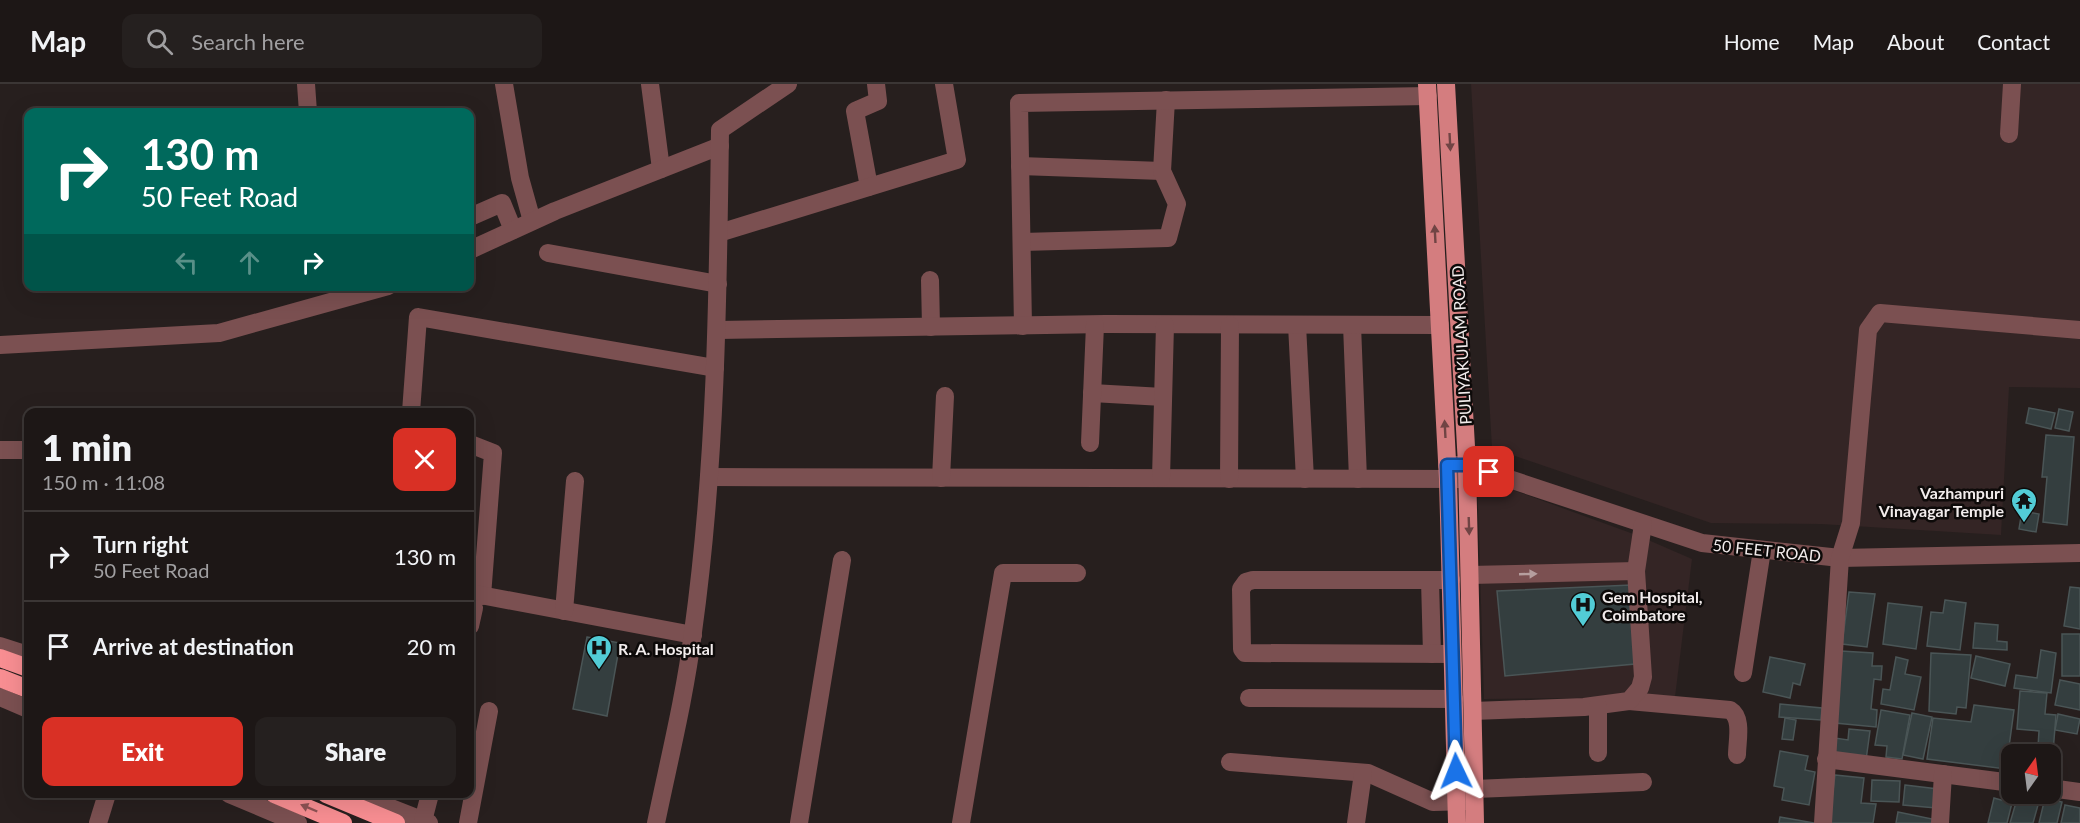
<!DOCTYPE html>
<html lang="en">
<head>
<meta charset="utf-8">
<style>
	body { margin:0; font-family:Lato,sans-serif; background:#25201f; color:#f1f3f6; height:100vh; display:flex; flex-direction:column; font-size:22px; white-space:nowrap }
	* { box-sizing:border-box; margin:0 }
	p { font-size:20px; color:#a09fa1 }
	.icon { flex:none; width:33px; height:33px; fill:none; stroke:currentColor; stroke-width:2; stroke-linecap:round; stroke-linejoin:round }
	.map { position:relative; flex:1; overflow:hidden }
	.details { position:absolute; left:24px; top:324px; width:450px; height:390px; display:flex; flex-direction:column; background:#1d1716; border-radius:12px; box-shadow:0 6px 24px #0002,0 0 0 2px #3b3635 }
	.details>* { flex:none }
	.guide { position:absolute; left:24px; top:24px; width:450px; height:183px; border-radius:12px; box-shadow:0 6px 24px #0002,0 0 0 2px #3b3635; background:#00695c; color:#fff; overflow:hidden }
	.needle { width:39px; rotate:14deg }
	.tools { position:absolute; left:2001px; top:660px; display:grid; gap:12px }
	.tools a { display:grid; place-items:center; width:60px; height:60px; border-radius:12px; background:#1d1716; box-shadow:0 6px 24px #0002,0 0 0 2px #3b3635; font-size:30px }
	.pin { position:absolute; display:grid; place-items:center; width:51px; height:51px; color:#fff; margin:-26px; border-radius:12px; box-shadow:0 3px 9px #0006 }
	.me { position:absolute; width:66px; margin:-33px; rotate:358deg; stroke-linejoin:round; filter:drop-shadow(0 0 4px #0008) }
	.turn { display:flex; align-items:center; gap:21px; height:126px; padding:0 18px; font-size:27px }
	.turn .icon { width:78px; height:78px; stroke-width:2.5 }
	.turn b { display:block; font-size:42px; line-height:51px }
	.lanes { display:flex; align-items:center; height:57px; padding:0 18px; background:#0003; justify-content:center; gap:30px; direction:ltr }
	.lanes .off { opacity:.35 }
	.round { display:grid; place-items:center; flex:none; width:63px; height:63px; border-radius:12px; background:#25201f }
	.summary { display:flex; align-items:center; justify-content:space-between; height:102px; padding:0 18px }
	h1 { font-size:36px; font-weight:800; line-height:45px }
	.action { display:flex; gap:12px; margin-top:auto; padding:12px 18px }
	.action a { flex:1; height:69px; border-radius:12px; background:#d93025; color:#fff; font-size:24px; font-weight:800; line-height:69px; text-align:center }
	.action a+a { background:#25201f; color:#f1f3f6 }
	ul { padding:0; list-style:none }
	li { display:flex; align-items:center; gap:18px; height:90px; padding:0 18px; border-top:2px solid #3b3635 }
	li div { flex:1 }
	li b { display:block; font-size:22px }
	li em { font-style:normal }
	header { display:flex; align-items:center; gap:36px; box-sizing:border-box; height:84px; padding:0 30px; background:#1d1716; border-bottom:2px solid #3b3635 }
	header strong { font-size:28px }
	nav { display:flex; gap:33px; margin-inline-start:auto; font-size:21px }
	.search { width:420px; height:54px; background:#25201f; display:flex; align-items:center; gap:15px; box-sizing:border-box; padding:0 21px; border-radius:12px; color:#a09fa1; font-size:22px }
	.map>svg:first-child { display:block }
	.built { fill:#342525 }
	.building { fill:#343e3f; stroke:#4a5556; stroke-width:1.5 }
	.lines { fill:none; stroke-linecap:round; stroke-linejoin:round }
	.minor { stroke:#7b5051; stroke-width:18 }
	.major { stroke:#d47d7f; stroke-width:18 }
	.highway { stroke:#f88e92; stroke-width:18 }
	.oneway { fill:#704444 }
	.oneway2 { fill:#b69e9e }
	.oneway3 { fill:#8e5354 }
	.route-casing { stroke:#114b97; stroke-width:15 }
	.route { stroke:#1a73e8; stroke-width:10 }
	.labels { text-anchor:middle; dominant-baseline:central; stroke-width:5; stroke-linejoin:round; paint-order:stroke }
	.street-label { font-size:16px; fill:#f2ecec; stroke:#0d0a09 }
	.poi-label { font-size:16px; font-weight:bold; fill:#f2ecec; stroke:#0d0a09; text-anchor:start }
</style>
</head>
<body>
<header>
<strong>Map</strong>
<div class="search"><svg class="icon" aria-label="search" viewBox="0 0 24 24"><circle cx="10" cy="10" r="6"/><path d="M15 15l6 6"/></svg>Search here</div>
<nav><a>Home</a><a>Map</a><a>About</a><a>Contact</a></nav>
</header>
<div class="map">
<svg width="2080" height="739" viewBox="0 0 2080 739">
	<rect width="100%" height="100%" fill="#271f1e"/>
	<g class="built">
		<polygon points="1471,0 2080,0 2080,304 2009,303 2001,451 1821,440 1711,439 1492,364"/>
		<polygon points="1477,393 1639,452 1692,475 1675,613 1484,615"/>
	</g>
	<g class="building">
		<polygon points="2029,324 2055,329 2051,345 2026,339"/>
		<polygon points="2059,325 2073,328 2069,347 2055,344"/>
		<polygon points="2046,351 2074,353 2067,441 2043,438 2047,393 2042,393"/>
		<polygon points="2022,427 2039,430 2036,448 2019,445"/>
		<polygon points="1631,501 1635,580 1505,592 1497,507"/>
		<polygon points="2070,503 2080,504 2080,545 2064,542"/>
		<polygon points="1849,508 1875,510 1867,563 1842,560"/>
		<polygon points="1945,516 1966,519 1960,566 1927,562 1931,528 1943,529"/>
		<polygon points="1888,519 1922,523 1916,565 1883,560"/>
		<polygon points="1975,539 1998,541 1997,557 2007,558 2007,566 1973,564"/>
		<rect x="2062" y="550" width="18" height="42"/>
		<polygon points="587,553 620,559 607,632 573,625"/>
		<polygon points="2041,566 2056,569 2051,609 2014,604 2016,591 2037,594"/>
		<polygon points="1841,567 1873,569 1872,582 1882,582 1881,596 1874,595 1871,625 1877,626 1876,643 1835,639"/>
		<polygon points="1931,569 1971,571 1966,624 1957,623 1956,630 1929,627"/>
		<polygon points="1976,572 2010,580 2005,602 1971,594"/>
		<polygon points="1770,573 1805,580 1800,601 1793,599 1790,614 1763,608"/>
		<polygon points="1896,573 1908,576 1905,590 1921,593 1914,626 1881,620 1883,605 1890,606"/>
		<polygon points="2060,596 2080,600 2080,626 2055,621"/>
		<polygon points="2020,607 2047,609 2045,630 2056,631 2051,693 2050,670 2028,670 2029,662 2038,663 2039,647 2017,645"/>
		<polygon points="1780,620 1822,624 1821,636 1779,633"/>
		<polygon points="1974,621 2014,626 2006,685 1927,675 1933,634 1971,638"/>
		<polygon points="1881,626 1910,631 1902,675 1886,673 1887,662 1875,661"/>
		<polygon points="1912,629 1932,633 1923,675 1903,671"/>
		<polygon points="2058,630 2080,635 2077,650 2055,646"/>
		<polygon points="1785,634 1796,636 1793,656 1782,655"/>
		<polygon points="1849,645 1870,647 1866,676 1832,671 1835,654 1848,656"/>
		<polygon points="1780,667 1808,672 1805,686 1815,688 1809,721 1782,716 1784,704 1774,702"/>
		<polygon points="1835,691 1864,694 1861,719 1876,720 1873,739 1829,739"/>
		<polygon points="1872,696 1900,697 1899,718 1871,717"/>
		<polygon points="1905,701 1938,705 1936,724 1903,721"/>
		<polygon points="1994,714 2012,719 2007,739 1988,739"/>
		<polygon points="2045,714 2062,718 2057,739 2039,739"/>
		<polygon points="2017,715 2038,721 2033,739 2010,739"/>
		<polygon points="2065,721 2080,724 2080,739 2061,739"/>
		<polygon points="1898,728 1937,736 1936,739 1896,739"/>
		<polygon points="1780,733 1814,739 1779,739"/>
	</g>
	<g class="lines">
		<g class="minor">
			<polyline points="306,0 308,28"/>
			<polyline points="504,0 520,94 532,137"/>
			<polyline points="650,0 661,85"/>
			<polyline points="2009,50 2012,0"/>
			<polyline points="1020,82 1162,87"/>
			<polyline points="869,103 855,27 878,17 876,0"/>
			<polyline points="470,133 502,119 513,146"/>
			<polyline points="719,149 957,76 944,0"/>
			<polyline points="1022,158 1168,154 1177,120 1162,87 1166,16"/>
			<polyline points="470,166 555,127 720,62"/>
			<polyline points="548,169 718,200"/>
			<polyline points="930,196 931,243"/>
			<polyline points="1297,241 1305,395"/>
			<polyline points="1352,241 1358,395"/>
			<polyline points="1023,242 1019,19 1428,12"/>
			<polyline points="718,246 1105,240 1440,241"/>
			<polyline points="0,261 219,249 388,202"/>
			<polyline points="1092,309 1163,313"/>
			<polyline points="411,328 418,233 715,284"/>
			<polyline points="1090,359 1095,241"/>
			<polyline points="470,360 493,369 482,512"/>
			<polyline points="0,366 28,366"/>
			<polyline points="1447,381 1467,381 1702,459 1840,474 2080,469"/>
			<polyline points="709,393 1463,395"/>
			<polyline points="941,394 945,312"/>
			<polyline points="1161,394 1165,241"/>
			<polyline points="1229,395 1230,241"/>
			<polyline points="1470,491 1636,487"/>
			<polyline points="1430,496 1432,570"/>
			<polyline points="1451,496 1253,496 1246,498 1241,505 1242,565 1245,569 1452,570"/>
			<polyline points="470,509 693,551"/>
			<polyline points="564,527 575,397"/>
			<polyline points="470,542 474,524"/>
			<polyline points="0,562 28,571"/>
			<polyline points="1743,589 1762,466"/>
			<polyline points="0,613 28,625"/>
			<polyline points="1249,614 1454,615"/>
			<path d="M1629 617 1730 626C1743 634 1737 657 1737 671"/>
			<polyline points="1473,627 1584,623 1629,617 1640,604 1643,593 1636,487 1643,440"/>
			<polyline points="1598,669 1598,622"/>
			<polyline points="1826,675 2012,699"/>
			<polyline points="1230,678 1368,689 1433,718 1471,717"/>
			<polyline points="2050,704 2080,708"/>
			<polyline points="1475,705 1643,698"/>
			<polyline points="229,710 298,739"/>
			<polyline points="355,710 429,739"/>
			<polyline points="423,737 430,710"/>
			<polyline points="98,739 107,710"/>
			<polyline points="468,739 489,627"/>
			<path d="M656 739C669 676 685 612 693 548 716 382 718 213 720 46L788 0"/>
			<polyline points="799,739 842,476"/>
			<polyline points="961,739 1003,489 1077,489"/>
			<polyline points="1356,739 1363,689"/>
			<polyline points="1823,739 1840,474 1851,439 1868,246 1880,229 2080,246"/>
			<polyline points="1940,739 1943,690"/>
		</g>
		<g class="major">
			<polyline points="1427,0 1448,395 1457,739"/>
			<polyline points="1446,0 1467,381 1475,739"/>
		</g>
		<g class="highway">
			<polyline points="0,574 28,584"/>
			<polyline points="0,594 28,605"/>
			<polyline points="274,710 343,739"/>
			<polyline points="326,710 396,739"/>
		</g>
	</g>
	<defs><path id="oneway-solid" d="M-6-.8H1V-3.2L6.5 0L1 3.2V.8H-6Z" transform="scale(1.5)"/></defs>
	<g class="oneway">
		<use href="#oneway-solid" transform="translate(1450 58) rotate(87)"/>
		<use href="#oneway-solid" transform="translate(1435 150) rotate(-93)"/>
		<use href="#oneway-solid" transform="translate(1445 345) rotate(-93)"/>
		<use href="#oneway-solid" transform="translate(1469 442) rotate(88)"/>
	</g>
	<use class="oneway2" href="#oneway-solid" transform="translate(1528 490) rotate(-2)"/>
	<use class="oneway3" href="#oneway-solid" transform="translate(309 724) rotate(-157)"/>
	<g class="lines">
		<defs>
			<polyline id="route" points="1456,687 1447,381 1467,381 1489,388"/>
		</defs>
		<use href="#route" class="route-casing"/>
		<use href="#route" class="route"/>
	</g>
	<defs>
		<symbol id="temple-pin" viewBox="-11 -11 22 30"><path d="M0 17L-7.5 6A9.5 9.5 0 1 1 7.5 6Z" fill="#52ccd6" stroke="#0d0a09"/><path d="M0-6L5-2H3V0L6.5 2.5H4V6H1.5V3h-3V6H-4V2.5H-6.5L-3 0V-2H-5Z" fill="#111"/></symbol>
		<symbol id="hospital-pin" viewBox="-11 -11 22 30"><path d="M0 17L-7.5 6A9.5 9.5 0 1 1 7.5 6Z" fill="#52ccd6" stroke="#0d0a09"/><path d="M-5-5h3v3.5h4V-5h3V5h-3V1.5h-4V5h-3Z" fill="#111"/></symbol>
	</defs>
	<g fill-rule="evenodd">
		<use href="#temple-pin" x="2009" y="402" width="30" height="40"/>
		<use href="#hospital-pin" x="1568" y="506" width="30" height="40"/>
		<use href="#hospital-pin" x="584" y="549" width="30" height="40"/>
	</g>
	<g class="labels">
		<g class="street-label">
			<text transform="translate(1461 261) rotate(-93)">PULIYAKULAM ROAD</text>
			<text transform="translate(1767 466) rotate(6)">50 FEET ROAD</text>
		</g>
		<g class="poi-label">
			<text x="2004" y="408" text-anchor="end">Vazhampuri<tspan x="2004" dy="18">Vinayagar Temple</tspan></text>
			<text x="1602" y="512">Gem Hospital,<tspan x="1602" dy="18">Coimbatore</tspan></text>
			<text x="618" y="564">R. A. Hospital</text>
		</g>
	</g>
</svg>
<div class="tools">
<a><svg class="needle" viewBox="-14 -14 28 28"><path d="M0-13l5 13h-10z" fill="#e53935"/><path d="M0 13l5-13h-10z" fill="#a09fa1"/></svg></a>
</div>
<div class="pin" style="left:1489px;top:388px;background:#d93025"><svg class="icon" aria-label="arrive" viewBox="0 0 24 24"><path d="M6 21V4h12l-3 4 3 4H6"/></svg></div>
<svg class="me" style="left:1456px;top:687px" viewBox="-20 -20 40 40"><path d="M0-17L14 15 0 8-14 15z" fill="#1a73e8" stroke="#fff" stroke-width="4"/></svg>
<div class="guide">
<div class="turn"><svg class="icon" aria-label="right" viewBox="0 0 24 24"><path d="M7 20v-9h11M14 6l5 5-5 5"/></svg><div><b>130 m</b>50 Feet Road</div></div>
<div class="lanes"><svg class="icon off" aria-label="left" viewBox="0 0 24 24"><path d="M17 20v-9H6M10 6l-5 5 5 5"/></svg><svg class="icon off" aria-label="ahead" viewBox="0 0 24 24"><path d="M12 20V5M6 11l6-6 6 6"/></svg><svg class="icon" aria-label="right" viewBox="0 0 24 24"><path d="M7 20v-9h11M14 6l5 5-5 5"/></svg></div>
</div>
<section class="details">
<div class="summary"><div><h1>1 min</h1><p>150 m · 11:08</p></div><a class="round" style="background:#d93025;color:#fff"><svg class="icon" aria-label="close" viewBox="0 0 24 24"><path d="M6 6l12 12M18 6L6 18"/></svg></a></div>
<ul>
<li><svg class="icon" aria-label="right" viewBox="0 0 24 24"><path d="M7 20v-9h11M14 6l5 5-5 5"/></svg><div><b>Turn right</b><p>50 Feet Road</p></div><em>130 m</em></li>
<li><svg class="icon" aria-label="arrive" viewBox="0 0 24 24"><path d="M6 21V4h12l-3 4 3 4H6"/></svg><div><b>Arrive at destination</b></div><em>20 m</em></li>
</ul>
<div class="action"><a>Exit</a><a>Share</a></div>
</section>
</div>
</body>
</html>
